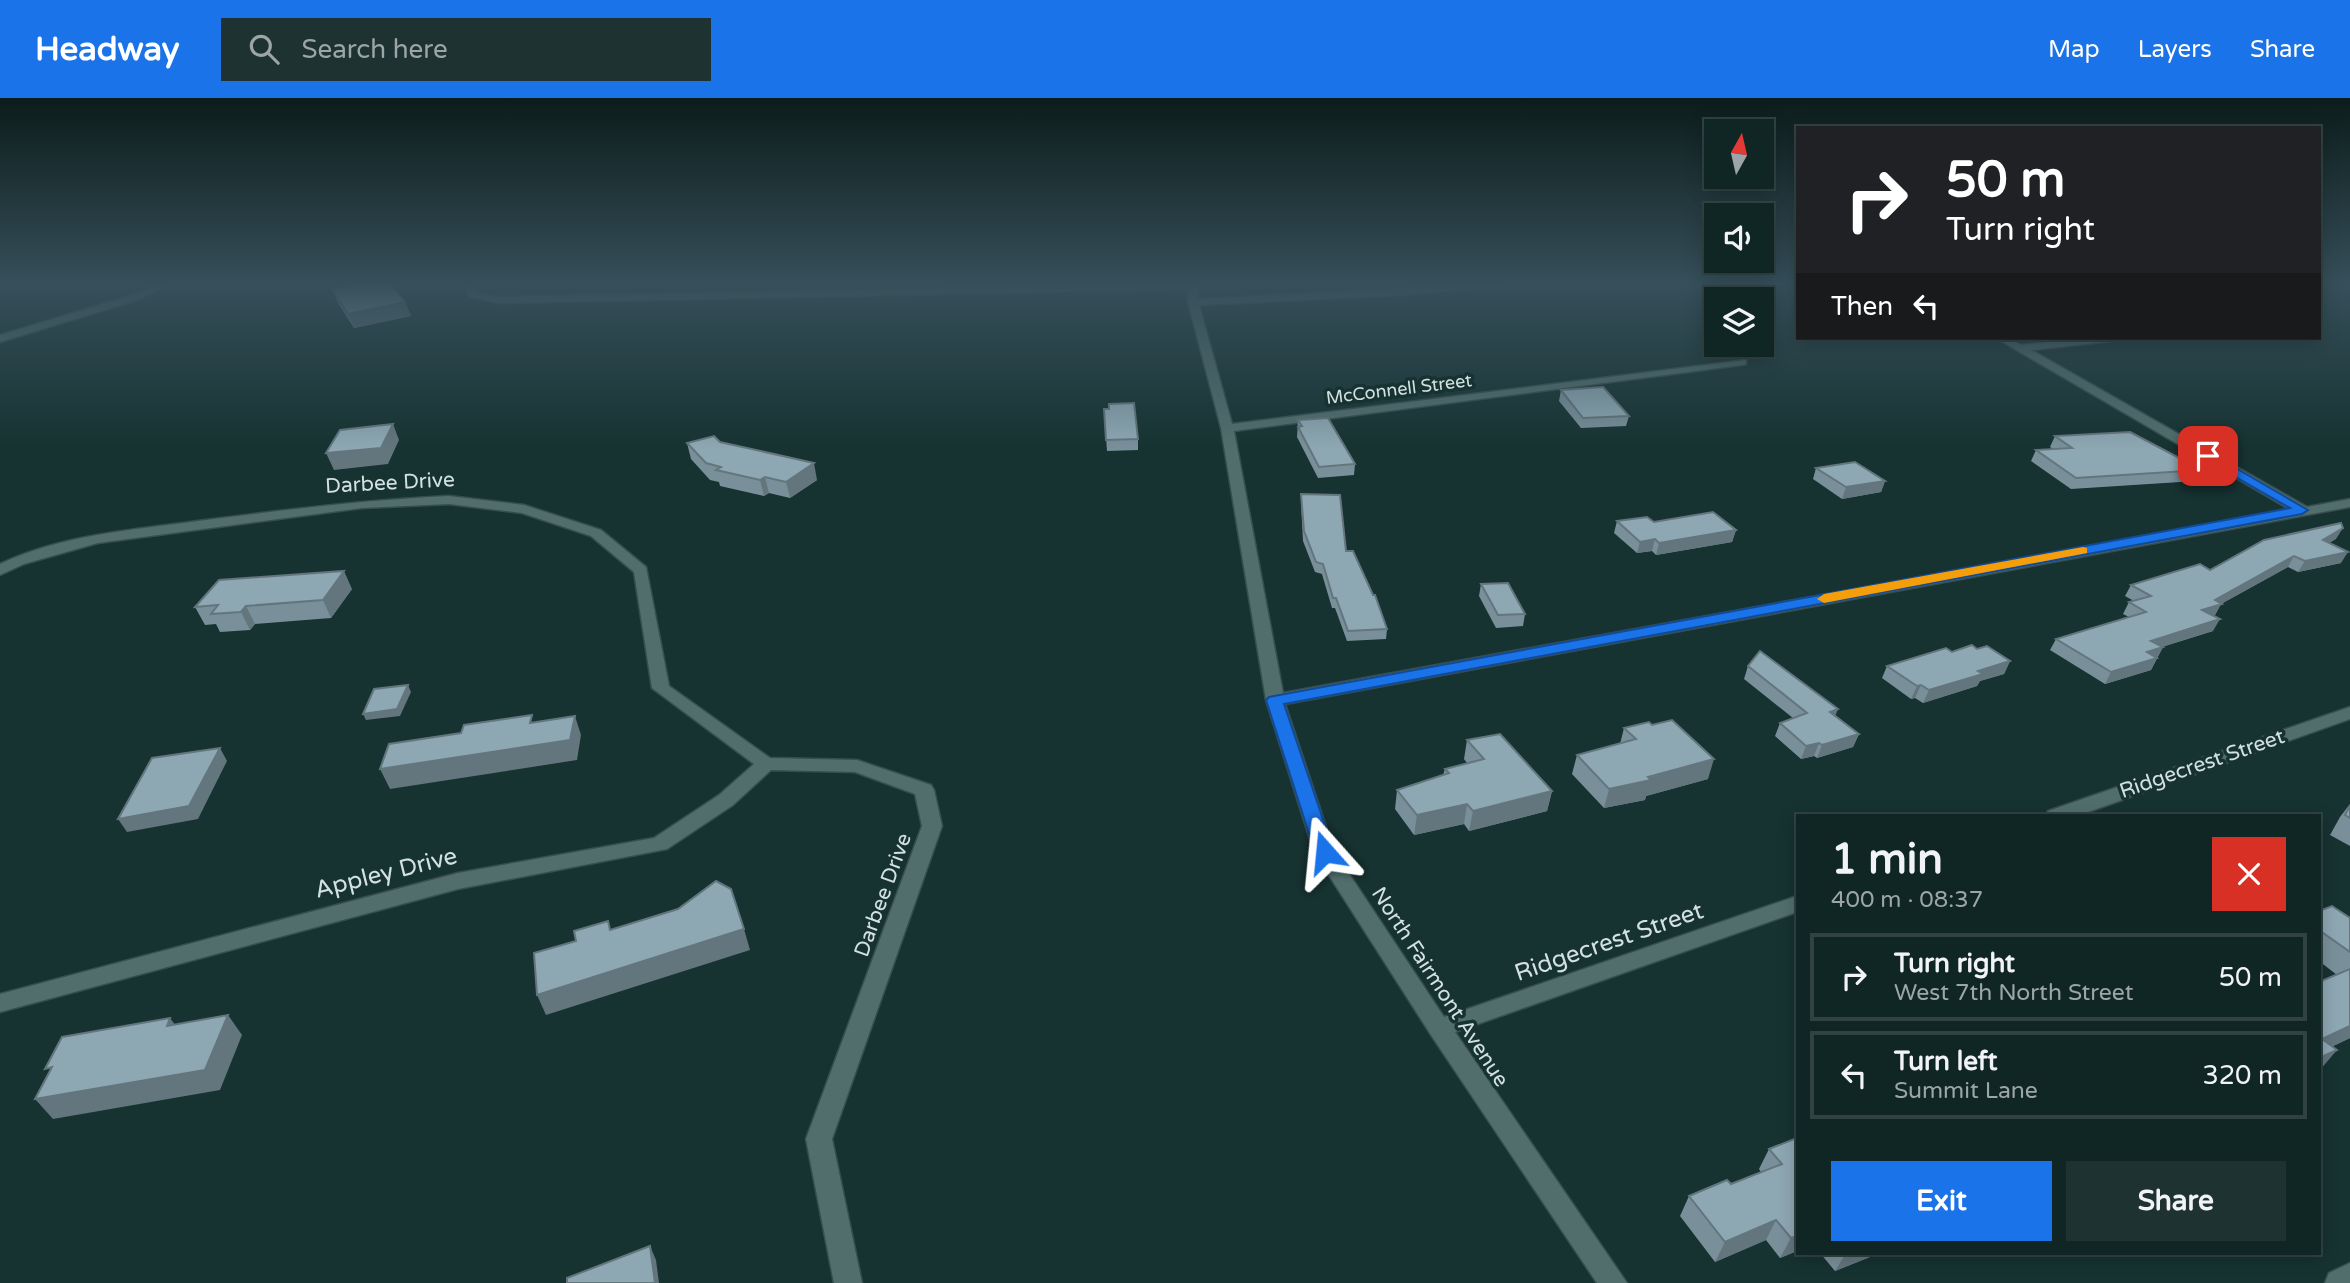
<!DOCTYPE html>
<html lang="en">
<head>
<meta charset="utf-8">
<style>
	body { margin:0; font-family:"Varela Round",sans-serif; background:#1e3232; color:#f1f3f6; height:100vh; display:flex; flex-direction:column; font-size:26px; white-space:nowrap }
	* { box-sizing:border-box; margin:0 }
	p { font-size:23px; color:#9ca5a7 }
	.icon { flex:none; width:38px; height:38px; fill:none; stroke:currentColor; stroke-width:2; stroke-linecap:round; stroke-linejoin:round }
	.map { position:relative; flex:1; overflow:hidden }
	.panel { position:absolute; left:1796px; top:716px; width:525px; height:441px; display:flex; flex-direction:column; background:#102625; border-radius:0px; box-shadow:0 4px 18px #0003,0 0 0 2px #304342 }
	.panel>* { flex:none }
	.hud { position:absolute; left:1796px; top:28px; width:525px; height:214px; border-radius:0px; box-shadow:0 4px 18px #0003,0 0 0 2px #304342; background:#202124; color:#fff; overflow:hidden }
	.needle { width:46px; rotate:8deg }
	.buttons { position:absolute; left:1704px; top:21px; display:grid; gap:14px }
	.buttons a { display:grid; place-items:center; width:70px; height:70px; border-radius:0px; background:#102625; box-shadow:0 4px 18px #0003,0 0 0 2px #304342; font-size:35px }
	.pin { position:absolute; display:grid; place-items:center; width:60px; height:60px; color:#fff; margin:-30px; border-radius:14px; box-shadow:0 4px 10px #0006 }
	.me { position:absolute; width:77px; margin:-38px; rotate:342deg; stroke-linejoin:round; filter:drop-shadow(0 0 5px #0008) }
	.turn { display:flex; align-items:center; gap:24px; height:147px; padding:0 35px; font-size:32px }
	.turn .icon { width:91px; height:91px; stroke-width:2.5 }
	.turn b { display:block; font-size:49px; line-height:60px }
	.then { display:flex; align-items:center; height:66px; padding:0 35px; background:#0003; gap:14px; font-size:26px }
	.round { display:grid; place-items:center; flex:none; width:74px; height:74px; border-radius:0px; background:#1e3232 }
	.head { display:flex; align-items:center; justify-content:space-between; height:119px; padding:0 35px }
	h1 { font-size:42px; font-weight:700; line-height:52px }
	.primary-button { display:flex; gap:14px; margin-top:auto; padding:14px 35px }
	.primary-button a { flex:1; height:80px; border-radius:0px; background:#1a73e8; color:#fff; font-size:28px; font-weight:700; line-height:80px; text-align:center }
	.primary-button a+a { background:#1e3232; color:#f1f3f6 }
	ul { padding:0; list-style:none }
	li { display:flex; align-items:center; gap:21px; height:88px; margin:0 14px 10px; padding:0 21px; border:4px solid #304342; border-radius:0px }
	li div { flex:1 }
	li b { display:block; font-size:26px }
	li em { font-style:normal }
	header { display:flex; align-items:center; gap:42px; box-sizing:border-box; height:98px; padding:0 35px; background:#1a73e8; color:#fff }
	header strong { font-size:33px }
	nav { display:flex; gap:38px; margin-inline-start:auto; font-size:24px }
	.search { width:490px; height:63px; background:#1e3232; display:flex; align-items:center; gap:18px; box-sizing:border-box; padding:0 24px; border-radius:0px; color:#9ca5a7; font-size:26px }
	.map>svg:first-child { display:block }
	.lines { fill:none; stroke-linecap:round; stroke-linejoin:round }
	.street-casing { stroke:#374e4d; stroke-width:3 }
	.street { fill:#516e6d; fill-rule:evenodd }
	.wall { fill:#79909a }
	.shaded-wall { fill:#63757d }
	.building { fill:#8da7b3; stroke:#63757d; stroke-width:2 }
	.route { fill:#1a73e8; stroke:#114b97; stroke-width:2 }
	.slow { fill:#f59e0b }
	.labels { text-anchor:middle; dominant-baseline:central; stroke-width:7; stroke-linejoin:round; paint-order:stroke }
	.far-street-label { font-size:18px; fill:#d3e2e1; stroke:#163231 }
	.street-label { font-size:21px; fill:#d3e2e1; stroke:#163231 }
	.near-street-label { font-size:24px; fill:#d3e2e1; stroke:#163231 }
</style>
</head>
<body>
<header>
<strong>Headway</strong>
<div class="search"><svg class="icon" aria-label="search" viewBox="0 0 24 24"><circle cx="10" cy="10" r="6"/><path d="M15 15l6 6"/></svg>Search here</div>
<nav><a>Map</a><a>Layers</a><a>Share</a></nav>
</header>
<div class="map">
<svg width="2350" height="1185" viewBox="0 0 2350 1185">
	<rect width="100%" height="100%" fill="#163231"/>
	<g class="lines">
		<defs>
			<g id="street">
				<polygon points="161,185 175,185 134,203 0,244 0,237 126,199"/>
				<polygon points="466,185 477,185 473,189 477,195 500,199 1199,185 1198,201 1510,185 1505,188 1401,197 1199,207 1232,326 1746,262 1746,266 1742,267 1234,333 1283,595 2291,412 1996,240 2009,240 2021,247 2084,240 2117,240 2112,243 2031,252 2307,409 2350,401 2350,409 1285,606 1334,753 1444,919 1797,798 1797,814 1455,934 1627,1185 1597,1185 1431,937 1314,754 1266,602 1221,330 1188,204 1189,191 500,205 470,199 463,189"/>
				<path d="M449 398 524 407 601 432 646 469 669 588 770 660 857 662 931 687 934 692 942 728 832 1041 862 1185H834L806 1041 922 728 915 696 855 674 771 672 733 707 667 751 458 791 0 914V896L458 775 654 740 719 697 754 666 652 590 634 474 591 438 522 415 449 406 362 410 98 445 24 466 0 477V466C61 437 132 432 198 423 283 412 364 402 449 398Z"/>
				<polygon points="2350,609 2350,621 2077,718 2045,718 2048,713"/>
				<polygon points="2350,1165 2350,1185 2325,1185 2329,1175"/>
			</g>
		</defs>
		<use href="#street" class="street-casing"/>
		<use href="#street" class="street"/>
	</g>
	<g class="wall">
		<polygon points="332,191 405,204 411,218 354,230 338,205"/>
		<polygon points="1561,292 1629,318 1626,328 1581,330 1559,303"/>
		<polygon points="1104,311 1138,341 1138,352 1107,353"/>
		<polygon points="1298,322 1355,366 1354,377 1318,380 1297,339"/>
		<polygon points="2055,338 2202,372 2196,383 2071,391 2031,363 2036,352 2053,351 2050,349"/>
		<polygon points="720,344 817,382 790,400 769,395 764,398 720,388 719,384 710,382 691,361 687,345"/>
		<polygon points="1816,370 1885,383 1881,394 1842,401 1813,381"/>
		<polygon points="1301,396 1346,453 1387,531 1386,541 1347,543 1335,510 1332,510 1322,476 1315,474 1303,443 1301,406"/>
		<polygon points="1617,423 1654,424 1736,432 1732,444 1656,457 1652,453 1637,455 1614,435"/>
		<polygon points="2336,441 2329,445 2341,465 2298,474 2288,469 2221,506 2215,517 2213,518 2213,533 2162,549 2163,549 2151,572 2105,586 2050,552 2056,541 2129,519 2123,516 2129,504 2134,503 2125,498 2131,487 2210,472"/>
		<polygon points="1481,486 1525,516 1523,528 1496,530 1479,498"/>
		<polygon points="352,491 331,520 255,526 250,532 220,534 216,526 205,527 195,509"/>
		<polygon points="1977,551 2010,563 2004,576 1980,583 1977,588 1923,605 1915,600 1911,601 1882,580 1887,568 1952,554"/>
		<polygon points="1748,568 1836,618 1859,636 1853,649 1817,660 1814,658 1801,661 1775,638 1780,625 1793,620 1744,581"/>
		<polygon points="1624,630 1708,681 1646,698 1645,702 1604,710 1572,676 1577,657 1620,646"/>
		<polygon points="1467,642 1552,693 1547,713 1469,733 1464,726 1414,737 1395,711 1397,692 1443,677 1445,671 1467,665 1464,661"/>
		<polygon points="2350,706 2350,748 2330,737 2340,719"/>
		<polygon points="2319,813 2350,820 2350,940 2333,948 2319,972 2319,884 2337,877 2319,863"/>
		<polygon points="1797,1040 1797,1153 1780,1160 1766,1142 1715,1164 1680,1118 1689,1098 1731,1086 1761,1074 1759,1071 1769,1051"/>
		<polygon points="1820,1155 1876,1155 1875,1157 1835,1173"/>
	</g>
	<g class="shaded-wall">
		<polygon points="405,204 411,218 354,230 348,216"/>
		<polygon points="393,326 399,342 388,366 334,372 326,355"/>
		<polygon points="814,365 817,382 790,400 786,384"/>
		<polygon points="765,379 769,395 764,398 760,382"/>
		<polygon points="1885,383 1881,394 1842,401 1846,389"/>
		<polygon points="2343,430 2336,441 2316,452 2323,442"/>
		<polygon points="1736,432 1732,444 1656,457 1659,445"/>
		<polygon points="1655,441 1652,453 1637,455 1640,444"/>
		<polygon points="2348,454 2341,465 2298,474 2305,463"/>
		<polygon points="2294,458 2288,469 2221,506 2215,517 2195,523 2202,512 2215,502"/>
		<polygon points="344,473 352,491 331,520 323,502"/>
		<polygon points="246,508 255,526 250,532 241,514"/>
		<polygon points="2220,521 2213,533 2145,554 2151,543"/>
		<polygon points="2163,549 2151,572 2105,586 2111,574 2147,554"/>
		<polygon points="2010,563 2004,576 1980,583 1977,588 1923,605 1929,592 1978,573"/>
		<polygon points="408,587 411,594 400,618 366,622 363,616"/>
		<polygon points="1921,587 1915,600 1911,601 1917,588"/>
		<polygon points="1838,611 1833,624 1830,614"/>
		<polygon points="575,618 581,637 577,662 390,691 380,671"/>
		<polygon points="1859,636 1853,649 1817,660 1822,647"/>
		<polygon points="1819,645 1814,658 1801,661 1806,648"/>
		<polygon points="220,650 227,663 198,721 127,734 118,721"/>
		<polygon points="1714,661 1708,681 1646,698 1645,702 1604,710 1609,691"/>
		<polygon points="1552,693 1547,713 1469,733 1473,713"/>
		<polygon points="1467,706 1464,726 1414,737 1417,717"/>
		<polygon points="744,831 750,852 546,917 537,897"/>
		<polygon points="228,917 242,937 220,992 53,1021 35,1001"/>
		<polygon points="170,920 185,940 167,928"/>
		<polygon points="2350,928 2350,940 2319,955 2322,941"/>
		<polygon points="2337,952 2320,972 2319,972 2319,960"/>
		<polygon points="1776,1122 1766,1142 1715,1164 1725,1144"/>
		<polygon points="1797,1138 1797,1153 1780,1160 1791,1140"/>
		<polygon points="650,1148 656,1162 659,1185 655,1185"/>
		<polygon points="1846,1155 1876,1155 1875,1157 1835,1173"/>
	</g>
	<g class="building">
		<polygon points="367,185 390,185 405,204 348,216 332,191"/>
		<polygon points="1603,289 1629,318 1583,320 1561,292"/>
		<polygon points="1134,305 1138,341 1106,342 1104,311 1109,311 1109,306"/>
		<polygon points="1328,320 1355,366 1319,369 1298,329 1302,328 1298,322"/>
		<polygon points="393,326 381,350 326,355 340,332"/>
		<polygon points="2130,334 2202,372 2076,380 2036,352 2072,350 2055,338"/>
		<polygon points="714,338 720,344 814,365 786,384 765,379 760,382 716,372 721,369 706,365 687,345"/>
		<polygon points="1855,364 1885,383 1846,389 1816,370"/>
		<polygon points="1301,396 1340,397 1346,453 1353,453 1373,497 1375,497 1387,531 1348,533 1336,500 1333,500 1323,466 1316,464 1304,433"/>
		<polygon points="1713,414 1736,432 1659,445 1655,441 1640,444 1617,423 1647,419 1654,424"/>
		<polygon points="2341,425 2343,430 2323,442 2348,454 2305,463 2294,458 2215,502 2222,506 2202,512 2220,521 2151,543 2163,549 2147,554 2157,560 2111,574 2056,541 2146,514 2129,504 2151,498 2131,487 2200,466 2210,472 2264,442"/>
		<polygon points="344,473 323,502 246,508 241,514 211,516 218,507 195,509 219,482"/>
		<polygon points="1508,485 1525,516 1498,517 1481,486"/>
		<polygon points="1972,547 1977,551 1987,548 2010,563 1978,573 1983,576 1929,592 1921,587 1917,588 1887,568 1946,550 1952,554"/>
		<polygon points="1760,553 1838,611 1830,614 1859,636 1822,647 1819,645 1806,648 1780,625 1807,615 1748,568"/>
		<polygon points="408,587 397,611 363,616 374,591"/>
		<polygon points="532,617 530,625 575,618 570,642 380,671 389,646 461,635 464,627"/>
		<polygon points="1672,622 1714,661 1648,679 1651,682 1609,691 1577,657 1636,641 1624,630 1649,624 1652,627"/>
		<polygon points="1500,636 1552,693 1473,713 1467,706 1417,717 1397,692 1449,675 1445,671 1484,661 1467,642"/>
		<polygon points="220,650 189,708 118,721 152,660"/>
		<polygon points="2350,708 2350,720 2345,717"/>
		<polygon points="716,783 731,791 744,831 537,897 534,855 576,843 574,833 608,823 610,832 678,811"/>
		<polygon points="2332,808 2350,820 2350,854 2319,832 2319,813"/>
		<polygon points="2350,871 2350,928 2322,941 2337,952 2319,960 2319,884"/>
		<polygon points="228,917 205,972 35,1001 52,969 45,971 62,939 170,920 167,928"/>
		<polygon points="1797,1040 1797,1138 1791,1140 1776,1122 1725,1144 1689,1098 1727,1082 1731,1086 1782,1066 1769,1051"/>
		<polygon points="650,1148 655,1185 567,1185 567,1180"/>
	</g>
	<linearGradient id="sky" x2="0" y2="1"><stop stop-color="#0c1c1b"/><stop offset="0.53" stop-color="#364f5a"/><stop offset="1" stop-color="#364f5a" stop-opacity="0"/></linearGradient>
	<rect width="2350" height="351" fill="url(#sky)"/>
	<polygon class="route" points="2208,354 2308,412 2302,416 1284,606 1334,754 1331,759 1318,759 1315,754 1266,602 1269,599 2290,410 2204,361 2204,355"/>
	<polygon class="slow" points="2083,449 2087,450 2087,455 1824,505 1817,501 1824,496"/>
	<g class="labels">
		<g class="far-street-label">
			<text transform="translate(1399 291) rotate(-7)">McConnell Street</text>
		</g>
		<g class="street-label">
			<text transform="translate(390 385) rotate(-3)">Darbee Drive</text>
			<text transform="translate(2202 666) rotate(-19)">Ridgecrest Street</text>
			<text transform="translate(883 797) rotate(-70)">Darbee Drive</text>
			<text transform="translate(1440 889) rotate(57)">North Fairmont Avenue</text>
		</g>
		<g class="near-street-label">
			<text transform="translate(386 775) rotate(-14)">Appley Drive</text>
			<text transform="translate(1609 844) rotate(-19)">Ridgecrest Street</text>
		</g>
	</g>
</svg>
<div class="buttons">
<a><svg class="needle" viewBox="-14 -14 28 28"><path d="M0-13l5 13h-10z" fill="#e53935"/><path d="M0 13l5-13h-10z" fill="#9ca5a7"/></svg></a>
<a><svg class="icon" aria-label="sound" viewBox="0 0 24 24"><path d="M4 9h4l5-4v14l-5-4H4zM17 9q2 3 0 6"/></svg></a>
<a><svg class="icon" aria-label="layers" viewBox="0 0 24 24"><path d="M12 4l9 5-9 5-9-5zM3 14l9 5 9-5"/></svg></a>
</div>
<div class="pin" style="left:2208px;top:358px;background:#d93025"><svg class="icon" aria-label="arrive" viewBox="0 0 24 24"><path d="M6 21V4h12l-3 4 3 4H6"/></svg></div>
<svg class="me" style="left:1325px;top:754px" viewBox="-20 -20 40 40"><path d="M0-17L14 15 0 8-14 15z" fill="#1a73e8" stroke="#fff" stroke-width="4"/></svg>
<div class="hud">
<div class="turn"><svg class="icon" aria-label="right" viewBox="0 0 24 24"><path d="M7 20v-9h11M14 6l5 5-5 5"/></svg><div><b>50 m</b>Turn right</div></div>
<div class="then">Then<svg class="icon" aria-label="left" viewBox="0 0 24 24"><path d="M17 20v-9H6M10 6l-5 5 5 5"/></svg></div>
</div>
<section class="panel">
<div class="head"><div><h1>1 min</h1><p>400 m · 08:37</p></div><a class="round" style="background:#d93025;color:#fff"><svg class="icon" aria-label="close" viewBox="0 0 24 24"><path d="M6 6l12 12M18 6L6 18"/></svg></a></div>
<ul>
<li><svg class="icon" aria-label="right" viewBox="0 0 24 24"><path d="M7 20v-9h11M14 6l5 5-5 5"/></svg><div><b>Turn right</b><p>West 7th North Street</p></div><em>50 m</em></li>
<li><svg class="icon" aria-label="left" viewBox="0 0 24 24"><path d="M17 20v-9H6M10 6l-5 5 5 5"/></svg><div><b>Turn left</b><p>Summit Lane</p></div><em>320 m</em></li>
</ul>
<div class="primary-button"><a>Exit</a><a>Share</a></div>
</section>
</div>
</body>
</html>
